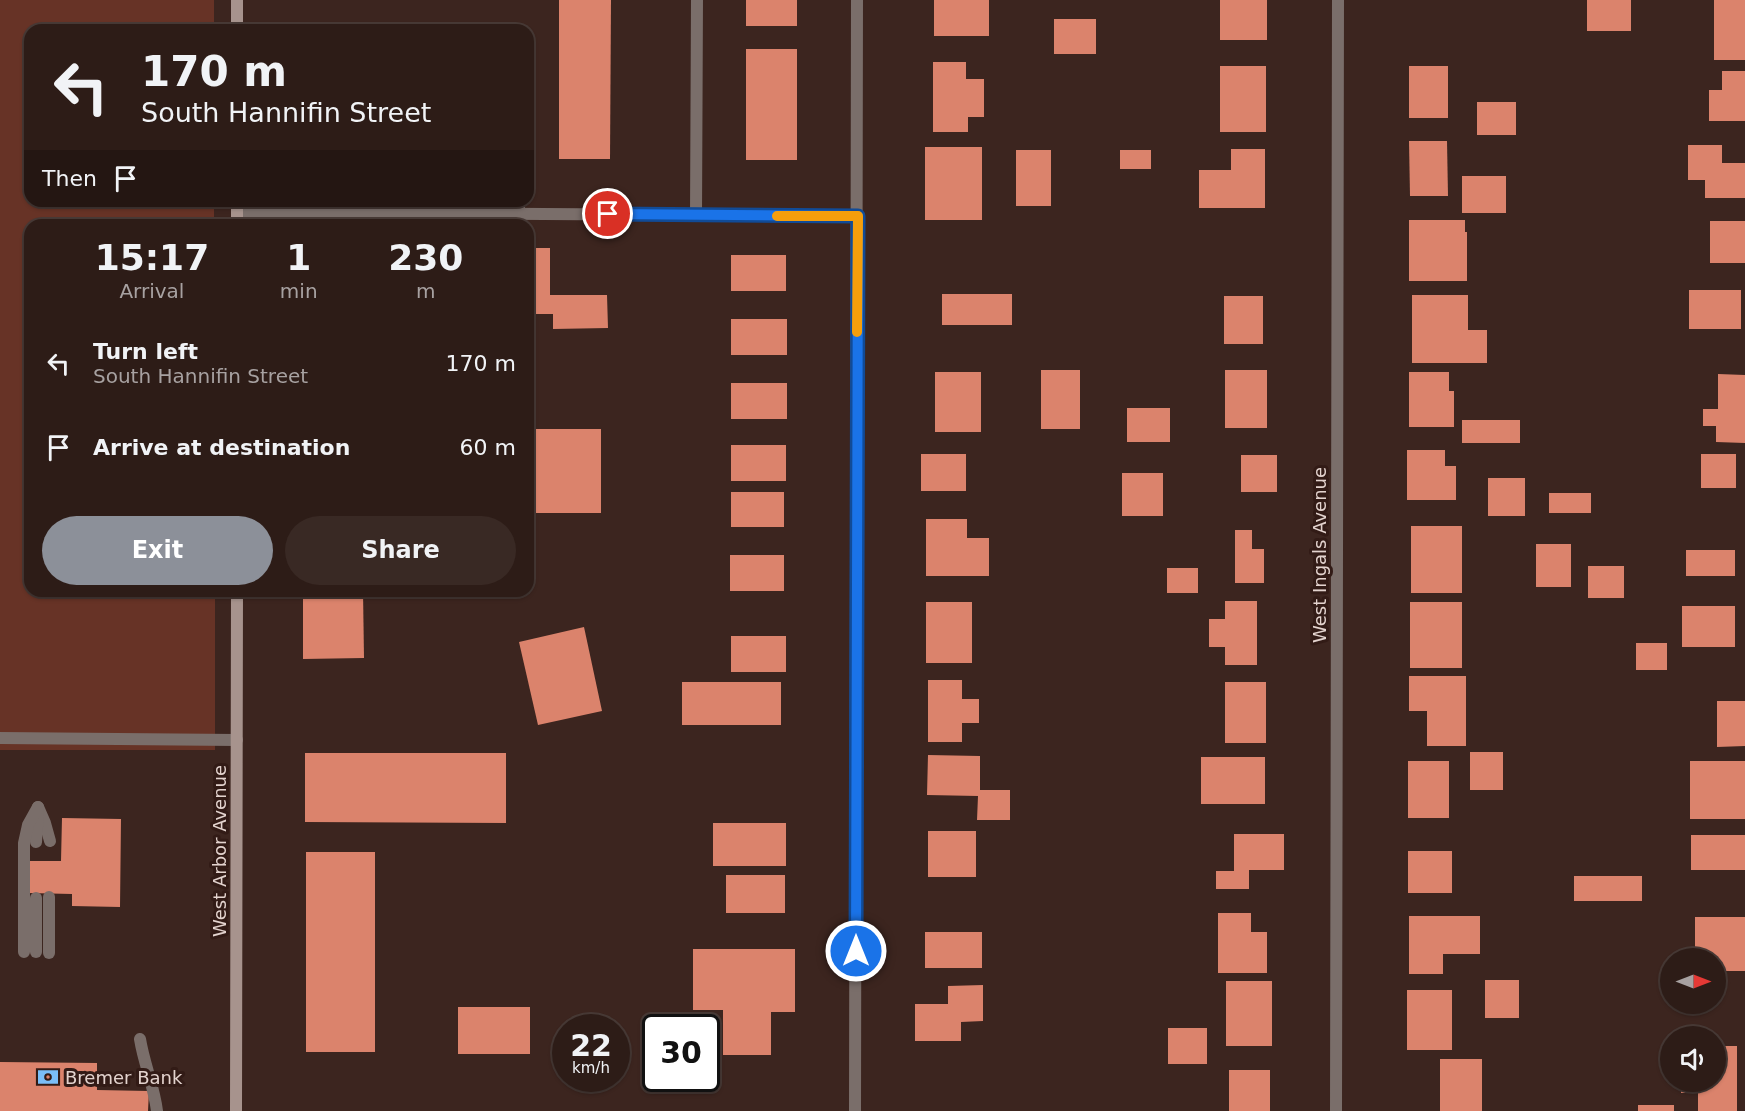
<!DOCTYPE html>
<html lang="en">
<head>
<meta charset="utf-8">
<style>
	body { margin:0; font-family:"DejaVu Sans",sans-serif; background:#392924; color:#f1f3f6; height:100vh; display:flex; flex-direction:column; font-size:22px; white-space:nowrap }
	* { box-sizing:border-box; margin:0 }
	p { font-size:20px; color:#a7a1a1 }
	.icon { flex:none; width:33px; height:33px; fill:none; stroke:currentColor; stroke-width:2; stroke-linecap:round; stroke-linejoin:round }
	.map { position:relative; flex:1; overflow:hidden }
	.panel { position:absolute; left:24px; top:219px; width:510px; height:378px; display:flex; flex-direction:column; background:#2d1c17; border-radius:18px; box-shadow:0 2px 4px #0004,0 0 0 2px #483a36 }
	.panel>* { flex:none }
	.guide { position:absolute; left:24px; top:24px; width:510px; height:183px; border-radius:18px; box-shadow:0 2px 4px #0004,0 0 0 2px #483a36; background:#2d1c17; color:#f1f3f6; overflow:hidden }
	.needle { width:39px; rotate:90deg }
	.controls { position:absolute; left:1660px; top:948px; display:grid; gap:12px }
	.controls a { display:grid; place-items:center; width:66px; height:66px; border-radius:50%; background:#2d1c17; box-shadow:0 2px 4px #0004,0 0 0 2px #483a36; font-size:30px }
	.speed { position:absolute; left:552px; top:1014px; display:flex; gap:12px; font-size:30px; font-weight:700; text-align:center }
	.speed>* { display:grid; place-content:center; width:78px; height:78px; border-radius:50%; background:#2d1c17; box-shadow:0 2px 4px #0004,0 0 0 2px #483a36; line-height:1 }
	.speed small { font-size:15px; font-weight:400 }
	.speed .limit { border:3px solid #111; border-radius:9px; background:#fff; color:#111 }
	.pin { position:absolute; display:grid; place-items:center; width:51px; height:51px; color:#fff; margin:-26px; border:3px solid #fff; border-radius:50%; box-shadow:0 2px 6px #0007 }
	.me { position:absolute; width:66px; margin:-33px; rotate:0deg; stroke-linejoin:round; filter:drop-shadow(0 0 4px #0008) }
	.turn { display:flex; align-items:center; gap:21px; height:126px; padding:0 18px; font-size:27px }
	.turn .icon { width:78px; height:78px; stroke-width:2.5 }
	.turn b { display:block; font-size:42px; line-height:51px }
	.then { display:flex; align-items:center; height:57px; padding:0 18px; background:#0003; gap:12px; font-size:22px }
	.eta { display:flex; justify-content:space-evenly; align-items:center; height:102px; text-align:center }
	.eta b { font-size:36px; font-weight:700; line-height:42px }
	.cta { display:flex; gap:12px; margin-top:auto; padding:12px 18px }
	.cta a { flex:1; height:69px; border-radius:36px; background:#8c9099; color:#fff; font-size:24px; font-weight:700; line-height:69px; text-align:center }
	.cta a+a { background:#392924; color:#f1f3f6 }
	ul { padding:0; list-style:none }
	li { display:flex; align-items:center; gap:18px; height:84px; padding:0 18px }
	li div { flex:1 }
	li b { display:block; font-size:22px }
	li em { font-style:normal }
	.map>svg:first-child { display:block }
	.green { fill:#673326 }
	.building { fill:#db836c }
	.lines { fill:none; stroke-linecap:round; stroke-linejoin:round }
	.service { stroke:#7a6e6a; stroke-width:12 }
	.minor { stroke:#7a6e6a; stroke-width:12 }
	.secondary { stroke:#a7938d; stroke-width:12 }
	.route-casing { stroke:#114b97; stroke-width:15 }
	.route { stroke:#1a73e8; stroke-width:10 }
	.slow { stroke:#f59e0b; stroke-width:10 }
	.labels { text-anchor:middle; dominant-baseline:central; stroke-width:6; stroke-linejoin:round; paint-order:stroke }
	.street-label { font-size:18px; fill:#e3d3ce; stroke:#321b16 }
	.poi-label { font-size:18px; fill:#e3d3ce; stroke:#321b16; text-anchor:start }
</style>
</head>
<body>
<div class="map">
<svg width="1745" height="1111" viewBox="0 0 1745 1111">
	<rect width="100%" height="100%" fill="#3c251f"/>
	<polygon class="green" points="0,0 214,0 214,30 30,30 30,201 214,201 214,225 30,225 30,591 215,591 215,750 0,750"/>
	<g class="building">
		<polygon points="559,0 611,0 610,159 559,159"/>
		<rect x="746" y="0" width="51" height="26"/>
		<rect x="934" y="0" width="55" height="36"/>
		<rect x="1220" y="0" width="47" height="40"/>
		<rect x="1587" y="0" width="44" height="31"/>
		<rect x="1714" y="0" width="31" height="60"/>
		<rect x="1054" y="19" width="42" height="35"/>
		<rect x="746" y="49" width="51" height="111"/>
		<polygon points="933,62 966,62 966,79 984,79 984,117 968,117 968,132 933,132"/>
		<rect x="1220" y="66" width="46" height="66"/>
		<rect x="1409" y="66" width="39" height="52"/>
		<polygon points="1722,71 1745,71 1745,121 1709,121 1709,90 1722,90"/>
		<rect x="1477" y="102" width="39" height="33"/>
		<polygon points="1409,141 1447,141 1448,196 1410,196"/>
		<polygon points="1688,145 1722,145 1722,163 1745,163 1745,198 1705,198 1705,180 1688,180"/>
		<rect x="925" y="147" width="57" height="73"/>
		<polygon points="1231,149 1265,149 1265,208 1199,208 1199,170 1231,170"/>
		<rect x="1016" y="150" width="35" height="56"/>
		<rect x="1120" y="150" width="31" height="19"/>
		<rect x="1462" y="176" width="44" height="37"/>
		<polygon points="1409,220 1465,220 1465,232 1467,232 1467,281 1409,281"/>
		<rect x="1710" y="221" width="35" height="42"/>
		<polygon points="528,248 550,248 550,295 607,295 608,328 553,329 553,314 528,314"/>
		<rect x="731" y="255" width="55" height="36"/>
		<rect x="1689" y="290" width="52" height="39"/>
		<rect x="942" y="294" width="70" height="31"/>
		<polygon points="1412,295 1468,295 1468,330 1487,330 1487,363 1412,363"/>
		<rect x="1224" y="296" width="39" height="48"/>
		<rect x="731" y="319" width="56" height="36"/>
		<rect x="1041" y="370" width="39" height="59"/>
		<rect x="1225" y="370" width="42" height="58"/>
		<rect x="935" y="372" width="46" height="60"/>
		<polygon points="1409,372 1449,372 1449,391 1454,391 1454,427 1409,427"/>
		<polygon points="1718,374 1745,375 1745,443 1716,442 1716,426 1703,426 1703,409 1718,409"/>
		<rect x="731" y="383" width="56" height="36"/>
		<rect x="1127" y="408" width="43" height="34"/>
		<rect x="1462" y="420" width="58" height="23"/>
		<rect x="534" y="429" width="67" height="84"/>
		<rect x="731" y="445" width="55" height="36"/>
		<polygon points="1407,450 1445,450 1445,466 1456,466 1456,500 1407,500"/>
		<rect x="921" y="454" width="45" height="37"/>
		<rect x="1701" y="454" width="35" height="34"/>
		<rect x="1241" y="455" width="36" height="37"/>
		<rect x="1122" y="473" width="41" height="43"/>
		<rect x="1488" y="478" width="37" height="38"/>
		<rect x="731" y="492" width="53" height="35"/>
		<rect x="1549" y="493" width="42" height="20"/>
		<polygon points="926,519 967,519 967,538 989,538 989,576 926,576"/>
		<rect x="1411" y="526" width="51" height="67"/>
		<polygon points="1235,530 1252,530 1252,549 1264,549 1264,583 1235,583"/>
		<rect x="1536" y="544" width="35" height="43"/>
		<rect x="1686" y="550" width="49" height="26"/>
		<rect x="730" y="555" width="54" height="36"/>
		<rect x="1588" y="566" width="36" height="32"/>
		<rect x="1167" y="568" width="31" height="25"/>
		<polygon points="303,591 363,591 364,658 303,659"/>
		<polygon points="1225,601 1257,601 1257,665 1225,665 1225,647 1209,647 1209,619 1225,619"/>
		<rect x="926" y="602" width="46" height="61"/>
		<rect x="1410" y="602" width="52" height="66"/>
		<rect x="1682" y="606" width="53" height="41"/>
		<polygon points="584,627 602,711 538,725 519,642"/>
		<rect x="731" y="636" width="55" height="36"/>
		<rect x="1636" y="643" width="31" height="27"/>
		<polygon points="1409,676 1466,676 1466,746 1427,746 1427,711 1409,711"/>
		<polygon points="928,680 962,680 962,699 979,699 979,723 962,723 962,742 928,742"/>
		<rect x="682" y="682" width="99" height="43"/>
		<rect x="1225" y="682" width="41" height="61"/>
		<polygon points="1717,701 1745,701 1745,746 1717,747"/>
		<rect x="1470" y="752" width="33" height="38"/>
		<polygon points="305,753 506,753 506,823 305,822"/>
		<polygon points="928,755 980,756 980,790 1010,790 1010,820 977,820 978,796 927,795"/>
		<rect x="1201" y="757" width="64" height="47"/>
		<rect x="1408" y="761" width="41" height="57"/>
		<rect x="1690" y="761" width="55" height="58"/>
		<polygon points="62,818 121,819 120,907 72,906 72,894 29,893 30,861 61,861"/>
		<rect x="713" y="823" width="73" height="43"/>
		<rect x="928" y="831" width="48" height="46"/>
		<polygon points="1234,834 1284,834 1284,870 1249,870 1249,889 1216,889 1216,871 1234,871"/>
		<rect x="1691" y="835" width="54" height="35"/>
		<rect x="1408" y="851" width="44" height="42"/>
		<rect x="306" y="852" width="69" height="200"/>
		<rect x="726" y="875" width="59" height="38"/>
		<rect x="1574" y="876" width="68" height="25"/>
		<polygon points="1218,913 1251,913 1251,932 1267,932 1267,973 1218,973"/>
		<polygon points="1409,916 1480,916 1480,954 1443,954 1443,974 1409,974"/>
		<polygon points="1695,917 1745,917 1745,971 1716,971 1716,958 1695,958"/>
		<rect x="925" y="932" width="57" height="36"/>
		<polygon points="693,949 795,949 795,1012 771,1012 771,1055 723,1055 723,1010 693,1010"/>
		<rect x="1485" y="980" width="34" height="38"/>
		<rect x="1226" y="981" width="46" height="65"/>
		<polygon points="983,985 983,1021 961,1022 961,1041 915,1041 915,1004 948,1004 948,986"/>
		<rect x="1407" y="990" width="45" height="60"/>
		<rect x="458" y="1007" width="72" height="47"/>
		<rect x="1168" y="1028" width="39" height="36"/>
		<polygon points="1716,1046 1737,1046 1737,1111 1698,1111 1698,1093 1681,1093 1681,1082 1716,1082"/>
		<rect x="1440" y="1059" width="42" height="52"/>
		<polygon points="0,1062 97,1063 97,1090 149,1091 148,1111 0,1111"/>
		<rect x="1229" y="1070" width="41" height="41"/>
		<rect x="1638" y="1105" width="36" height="6"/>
	</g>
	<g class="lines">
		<g class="service">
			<polyline points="410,212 411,201"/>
			<polyline points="519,213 519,201"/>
			<polyline points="696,215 697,0"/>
			<polyline points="0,738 237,740"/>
			<polyline points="38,807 45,823 50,841"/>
			<polyline points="36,842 38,811"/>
			<polyline points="49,897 49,953"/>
			<polyline points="36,898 36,952"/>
			<polyline points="24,952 24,843 28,825 38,807"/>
			<path d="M140 1039C144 1064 154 1086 157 1111"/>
		</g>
		<g class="minor">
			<polyline points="237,212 858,216"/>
			<polyline points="855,1111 857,0"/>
			<polyline points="1336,1111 1338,0"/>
		</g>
		<g class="secondary">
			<polyline points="237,30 237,0"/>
			<polyline points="237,201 237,225"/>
			<polyline points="236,1111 237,591"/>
		</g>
	</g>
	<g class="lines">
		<defs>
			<polyline id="route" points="608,214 858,216 856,951"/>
		</defs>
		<use href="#route" class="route-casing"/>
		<use href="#route" class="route"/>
		<polyline class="slow" points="777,216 858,216 857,332"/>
	</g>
	<defs>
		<symbol id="bank-bare" viewBox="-9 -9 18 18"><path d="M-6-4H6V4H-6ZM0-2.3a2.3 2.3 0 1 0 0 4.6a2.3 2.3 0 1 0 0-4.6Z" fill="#7abef8" stroke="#321b16" stroke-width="2.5" paint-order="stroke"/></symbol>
	</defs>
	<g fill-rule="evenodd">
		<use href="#bank-bare" x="33" y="1062" width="30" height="30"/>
	</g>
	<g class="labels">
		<g class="street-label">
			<text transform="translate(1319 555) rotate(-90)">West Ingals Avenue</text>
			<text transform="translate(219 851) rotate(-90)">West Arbor Avenue</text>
		</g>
		<g class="poi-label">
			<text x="65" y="1077">Bremer Bank</text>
		</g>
	</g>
</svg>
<div class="controls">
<a><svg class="needle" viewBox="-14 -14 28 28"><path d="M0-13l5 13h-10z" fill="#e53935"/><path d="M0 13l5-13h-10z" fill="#a7a1a1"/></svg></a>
<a><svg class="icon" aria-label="sound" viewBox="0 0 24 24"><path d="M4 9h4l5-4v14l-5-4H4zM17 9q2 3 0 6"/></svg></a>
</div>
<div class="speed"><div>22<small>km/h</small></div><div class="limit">30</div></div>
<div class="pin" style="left:608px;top:214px;background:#d93025"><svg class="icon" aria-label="arrive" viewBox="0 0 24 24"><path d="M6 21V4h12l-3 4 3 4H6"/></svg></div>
<svg class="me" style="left:856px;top:951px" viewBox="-20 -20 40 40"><circle r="17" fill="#1a73e8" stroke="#fff" stroke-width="3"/><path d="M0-11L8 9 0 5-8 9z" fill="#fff"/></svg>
<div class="guide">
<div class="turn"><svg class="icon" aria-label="left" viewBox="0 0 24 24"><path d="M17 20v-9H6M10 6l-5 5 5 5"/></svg><div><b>170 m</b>South Hannifin Street</div></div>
<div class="then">Then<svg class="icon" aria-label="arrive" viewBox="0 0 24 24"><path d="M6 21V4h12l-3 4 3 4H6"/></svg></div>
</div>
<section class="panel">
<div class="eta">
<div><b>15:17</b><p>Arrival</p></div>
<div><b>1</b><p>min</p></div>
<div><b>230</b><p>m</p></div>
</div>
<ul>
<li><svg class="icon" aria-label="left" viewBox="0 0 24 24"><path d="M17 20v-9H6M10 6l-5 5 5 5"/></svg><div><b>Turn left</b><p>South Hannifin Street</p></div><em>170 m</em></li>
<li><svg class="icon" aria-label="arrive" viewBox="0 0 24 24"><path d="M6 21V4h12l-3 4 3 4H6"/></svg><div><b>Arrive at destination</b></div><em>60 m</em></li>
</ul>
<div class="cta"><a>Exit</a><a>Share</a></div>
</section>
</div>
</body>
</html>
